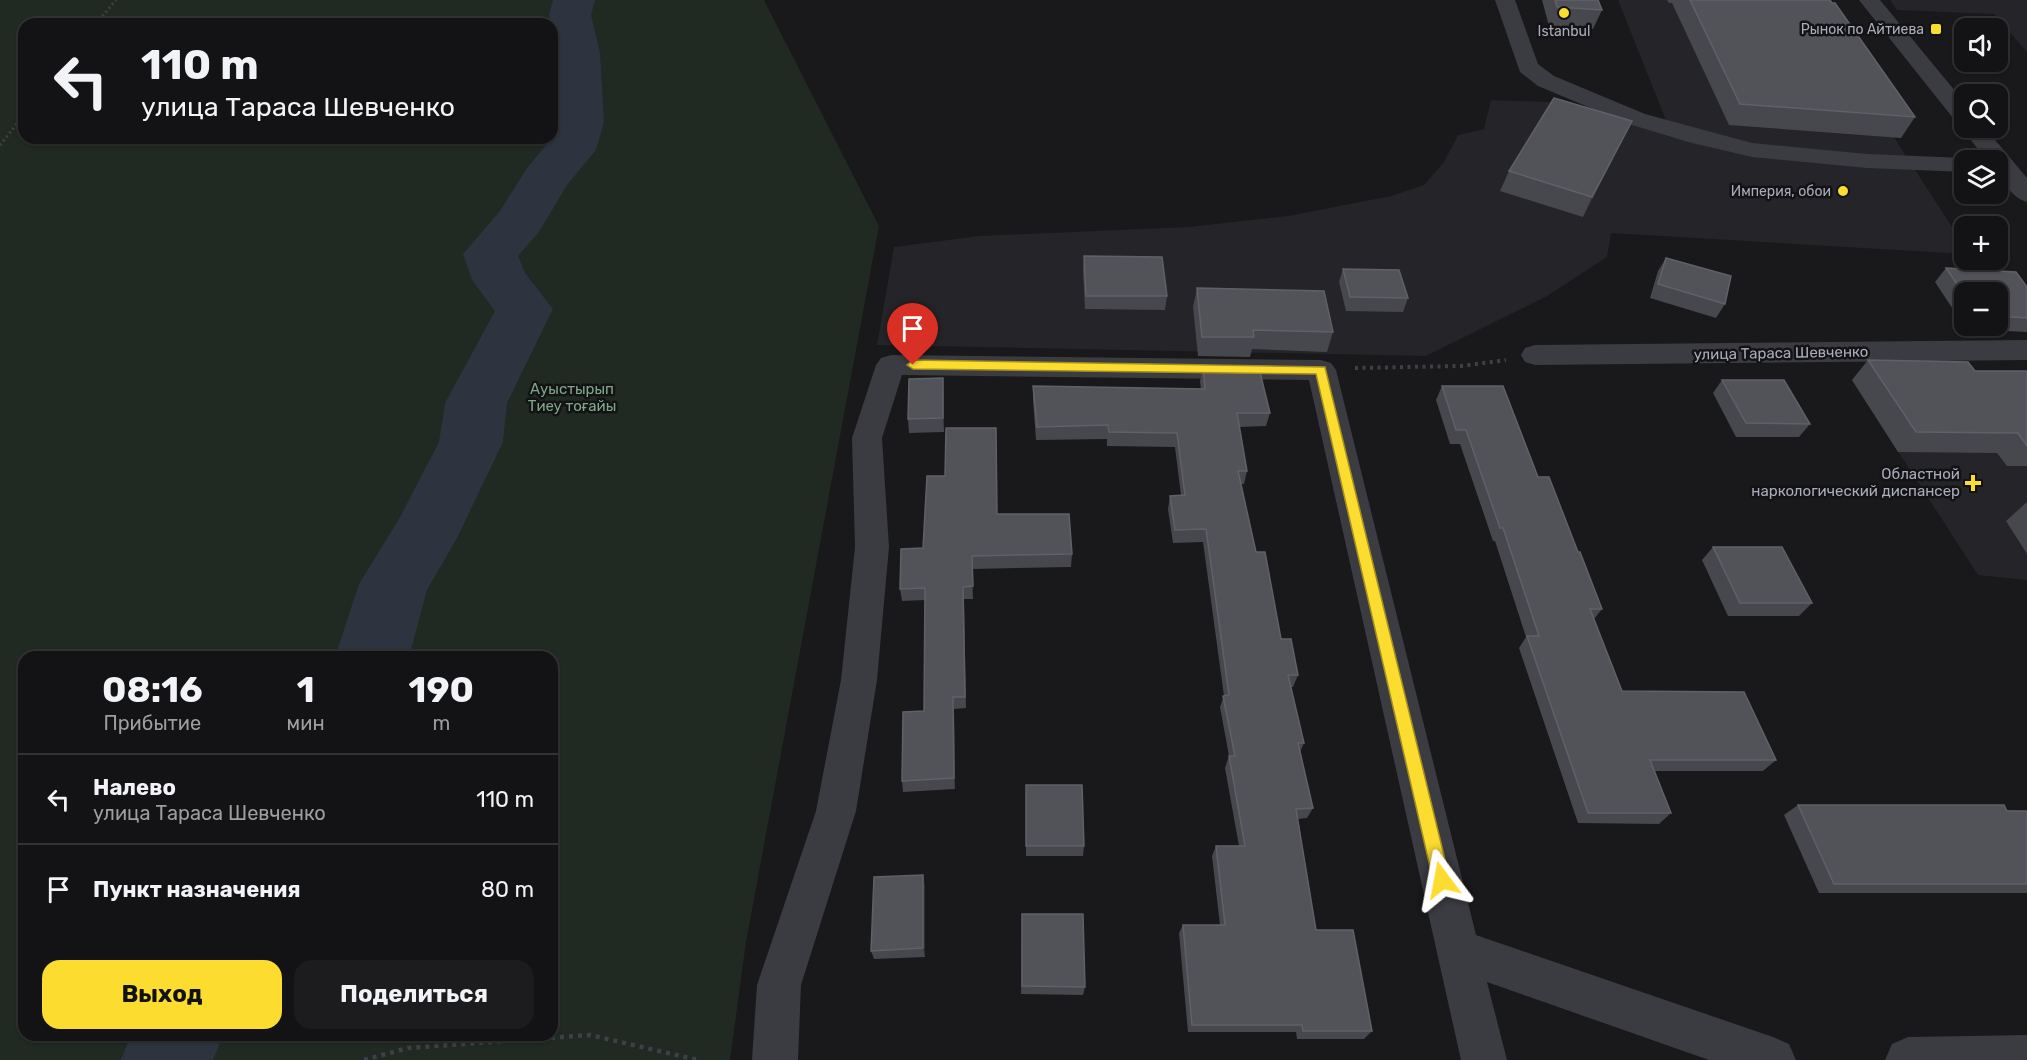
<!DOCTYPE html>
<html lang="ru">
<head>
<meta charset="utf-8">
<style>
	body { margin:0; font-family:Rubik,sans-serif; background:#1c1b1d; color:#f1f3f6; height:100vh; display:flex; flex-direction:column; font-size:22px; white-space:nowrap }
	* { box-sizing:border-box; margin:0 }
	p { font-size:20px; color:#9d9ea0 }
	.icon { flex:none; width:33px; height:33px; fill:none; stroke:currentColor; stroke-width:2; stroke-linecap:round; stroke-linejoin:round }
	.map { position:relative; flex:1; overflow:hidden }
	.side { position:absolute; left:18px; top:651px; width:540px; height:390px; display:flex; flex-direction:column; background:#131214; border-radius:18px; box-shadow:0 2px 4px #0004,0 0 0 2px #323234 }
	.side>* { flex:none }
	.guide { position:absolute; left:18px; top:18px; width:540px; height:126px; border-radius:18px; box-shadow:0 2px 4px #0004,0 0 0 2px #323234; background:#131214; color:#f1f3f6; overflow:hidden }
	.tools { position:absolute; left:1954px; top:18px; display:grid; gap:12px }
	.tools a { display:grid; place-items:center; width:54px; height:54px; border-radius:12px; background:#131214; box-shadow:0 2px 4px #0004,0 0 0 2px #323234; font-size:30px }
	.pin { position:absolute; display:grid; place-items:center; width:51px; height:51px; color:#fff; margin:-62px -26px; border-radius:50% 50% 50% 0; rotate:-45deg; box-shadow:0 0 6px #0007 }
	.pin .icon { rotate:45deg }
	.me { position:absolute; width:66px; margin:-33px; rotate:347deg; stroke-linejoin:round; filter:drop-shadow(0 0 4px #0008) }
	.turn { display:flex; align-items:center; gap:21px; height:126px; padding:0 24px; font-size:27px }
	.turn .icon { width:78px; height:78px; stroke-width:2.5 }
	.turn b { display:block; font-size:42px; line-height:51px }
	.eta { display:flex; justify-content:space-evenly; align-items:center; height:102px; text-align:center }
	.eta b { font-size:36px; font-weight:700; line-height:42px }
	.primary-button { display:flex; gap:12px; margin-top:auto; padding:12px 24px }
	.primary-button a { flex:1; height:69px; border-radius:18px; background:#fbdc2f; color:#111; font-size:24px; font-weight:700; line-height:69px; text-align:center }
	.primary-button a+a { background:#1c1b1d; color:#f1f3f6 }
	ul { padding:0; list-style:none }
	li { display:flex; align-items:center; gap:18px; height:90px; padding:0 24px; border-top:2px solid #323234 }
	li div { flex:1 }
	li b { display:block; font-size:22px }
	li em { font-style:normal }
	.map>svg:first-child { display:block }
	.built { fill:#252428 }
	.green { fill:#202922; fill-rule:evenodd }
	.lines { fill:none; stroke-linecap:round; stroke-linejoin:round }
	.river { fill:#2d343f; fill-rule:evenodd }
	.path-far2 { stroke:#3f4047; stroke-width:3; stroke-dasharray:2 3; stroke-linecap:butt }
	.path-far1 { stroke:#3f4047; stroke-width:4; stroke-dasharray:3 4.5; stroke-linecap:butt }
	.path { stroke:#3f4047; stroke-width:4.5; stroke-dasharray:4 5; stroke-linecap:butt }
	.minor { fill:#3b3b42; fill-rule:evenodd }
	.wall { fill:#47484d; fill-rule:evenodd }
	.shaded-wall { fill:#303034 }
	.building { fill:#525259; stroke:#606068; stroke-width:1.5 }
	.route { fill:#fbdc2f; stroke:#a38f1f; stroke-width:1.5 }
	.poi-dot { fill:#fbdc2f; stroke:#131316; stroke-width:2 }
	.labels { text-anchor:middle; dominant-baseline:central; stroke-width:5; stroke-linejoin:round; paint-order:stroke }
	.far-poi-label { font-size:14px; fill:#aaacbb; stroke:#131316; text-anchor:end }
	.street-label { font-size:15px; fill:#aaacbb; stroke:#131316 }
	.park-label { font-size:15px; fill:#80a789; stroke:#131316 }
	.poi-label { font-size:15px; fill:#aaacbb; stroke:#131316; text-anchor:end }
</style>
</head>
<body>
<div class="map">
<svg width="2027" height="1060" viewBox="0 0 2027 1060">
	<rect width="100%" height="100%" fill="#19181a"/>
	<g class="built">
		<polygon points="1618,0 1805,0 1965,247 1965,254 1611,233 1607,257 1547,296 1426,356 877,345 894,247 979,236 1188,227 1288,216 1391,196 1424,185 1444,162 1458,135 1484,129 1491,100 1550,102 1591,108 1673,138"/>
		<polygon points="1890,0 2027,0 2027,52 1994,14 1897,10"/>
		<polygon points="1852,380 2027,391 2027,580 1978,575"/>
	</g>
	<path class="green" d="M0 0H764L879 226 746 942 730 1060H0ZM24 24H552V138H24ZM24 657H552V1035H24Z"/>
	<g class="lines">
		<g class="river">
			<polygon points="553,0 595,0 591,15 600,53 604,122 596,150 567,185 539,232 518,256 525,273 553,309 507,403 503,442 457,538 427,590 409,657 335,657 359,584 399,519 439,442 445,403 495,311 472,280 463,254 500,211 527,168 552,138 556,122 556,53 549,15"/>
			<polygon points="131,1035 223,1035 213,1060 121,1060"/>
		</g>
		<g class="path-far2">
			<polyline points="96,24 116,0"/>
			<polyline points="0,145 24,115"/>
		</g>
		<polyline class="path-far1" points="1355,368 1461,366 1506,360"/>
		<polyline class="path" points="364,1060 408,1048 590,1035 698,1060"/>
		<g class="minor">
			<polygon points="1495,0 1515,0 1538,64 1554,76 1645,114 1752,143 1867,154 1965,158 1974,160 1965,160 1965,172 1867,168 1752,157 1688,142 1629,124 1538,86 1520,72"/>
			<path d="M1859 0H1880L1965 103V128H1985L2027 178V202C2010 197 1998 177 1998 160H1987L1961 128 1964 125 1957 123Z"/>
			<polygon points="2027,340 2027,360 1535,365 1525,362 1521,355 1525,348 1535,345"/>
			<polygon points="891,355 1321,360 1331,363 1336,370 1476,935 1773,1037 1789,1044 1796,1060 1709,1060 1487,982 1507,1060 1461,1060 1309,380 902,375 882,438 889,547 877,680 856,811 801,985 798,1060 752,1060 757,985 816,811 841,680 855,547 852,438 876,365 881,358"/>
			<polygon points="2027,1035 2027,1060 1885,1060 1892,1044 1908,1037"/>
		</g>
	</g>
	<g class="wall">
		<polygon points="1542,0 1598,0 1602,10 1593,29 1549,26"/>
		<polygon points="1667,0 1830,0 1915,117 1901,138 1729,125 1672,3 1669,3"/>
		<polygon points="1632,121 1583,217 1500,191 1509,171"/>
		<polygon points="1084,256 1167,296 1165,310 1085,309 1083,270"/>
		<polygon points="1666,258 1725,304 1716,318 1650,298 1658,271"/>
		<path d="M1946 268 2027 287V332L1966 329 1935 282ZM1965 292H1998V326H1965Z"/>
		<polygon points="1343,269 1408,298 1403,312 1346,311 1339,282"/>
		<polygon points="1197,288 1333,332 1327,352 1252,349 1250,357 1198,356 1193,307"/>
		<polygon points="1868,360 1975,371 2027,371 2027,466 2007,466 1997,453 1898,452 1852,380"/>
		<polygon points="1203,367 1270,413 1266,426 1239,427 1247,471 1244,484 1241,484 1256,552 1281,639 1298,675 1293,687 1291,687 1304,743 1300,752 1313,808 1307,818 1298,819 1316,930 1372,1031 1364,1039 1297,1039 1296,1032 1188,1032 1179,933 1183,925 1220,925 1212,856 1216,846 1239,846 1225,768 1229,756 1220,707 1224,696 1203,542 1173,543 1168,509 1170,496 1181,495 1175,447 1107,446 1107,439 1036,440 1033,400 1033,386 1201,389 1200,381"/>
		<polygon points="1722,380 1810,424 1799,437 1736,437 1713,393"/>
		<polygon points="1442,386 1538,477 1578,552 1602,609 1594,619 1622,691 1776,760 1763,771 1654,771 1671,813 1659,824 1578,823 1519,648 1526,637 1495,541 1493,541 1460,444 1450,444 1436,400"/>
		<polygon points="944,392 944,432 909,433 908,419"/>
		<polygon points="2027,502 2027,554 2006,521"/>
		<polygon points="997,514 1072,554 1071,567 972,569 973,599 964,599 966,708 954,709 955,789 903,792 902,781 924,711 925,600 902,601 900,589 923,548"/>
		<polygon points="1713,547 1812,603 1799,616 1728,616 1702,560"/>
		<polygon points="1026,785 1084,846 1083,856 1026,856"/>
		<polygon points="1798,805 2027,811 2027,893 1819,893 1784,815"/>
		<polygon points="925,885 925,957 874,959 871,951"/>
		<polygon points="1022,914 1085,987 1083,995 1021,994"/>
	</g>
	<g class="shaded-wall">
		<polygon points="1632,121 1623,140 1583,217 1592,197"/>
		<polygon points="943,378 944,392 944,432 943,418"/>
		<polygon points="953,697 954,709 955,789 954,778"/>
		<polygon points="923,875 925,885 925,957 923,948"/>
	</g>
	<g class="building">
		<polygon points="1555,0 1598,0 1602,10 1557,7"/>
		<polygon points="1690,0 1830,0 1832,3 1835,3 1915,117 1740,104"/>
		<polygon points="1554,98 1632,121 1592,197 1509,171"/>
		<polygon points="1084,256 1162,257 1167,296 1086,296"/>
		<polygon points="1666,258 1731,276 1725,304 1658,284"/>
		<polygon points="1946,268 2016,272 2027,287 2027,318 1998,316 1998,292 1965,292 1965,296"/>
		<polygon points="1343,269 1399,270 1408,298 1350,297"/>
		<polygon points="1197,288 1324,291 1333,332 1253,330 1254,337 1202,337"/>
		<polygon points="1868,360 1968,362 1975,371 2027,371 2027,446 2018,433 1916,432"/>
		<polygon points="1203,367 1259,368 1270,413 1237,413 1247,471 1238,471 1256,552 1265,552 1281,639 1291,639 1298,675 1288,675 1304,743 1298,743 1313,808 1296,809 1316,930 1353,930 1372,1031 1303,1031 1302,1025 1192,1025 1183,925 1225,925 1216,846 1245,846 1229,756 1235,756 1223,696 1229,695 1206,529 1175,530 1170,496 1185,495 1177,433 1109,432 1108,425 1037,427 1033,386 1205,389"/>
		<polygon points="943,378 943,418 908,419 909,379"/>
		<polygon points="1722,380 1784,380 1810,424 1746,423"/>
		<polygon points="1442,386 1503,386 1538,477 1549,477 1578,552 1580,552 1602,609 1590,609 1622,691 1744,692 1776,760 1650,760 1671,813 1588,813 1527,636 1539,636 1503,528 1500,528 1466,430 1456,430"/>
		<polygon points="946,428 996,428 997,514 1069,514 1072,554 972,556 973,586 963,587 965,697 953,697 954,778 902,781 903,712 924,711 925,588 900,589 901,549 923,548 927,476 945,476"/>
		<polygon points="1713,547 1782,547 1812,603 1740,603"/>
		<polygon points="1026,785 1082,785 1084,846 1026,846"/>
		<polygon points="1798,805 2004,805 2007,811 2027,811 2027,884 1834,884"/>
		<polygon points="923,875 923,948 871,951 874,877"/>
		<polygon points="1022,914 1083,914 1085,987 1022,986"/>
	</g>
	<polygon class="route" points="913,360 1325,367 1450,880 1448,886 1442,889 1435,886 1433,880 1316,374 913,369 907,365"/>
	<g class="poi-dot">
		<circle cx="1564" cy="13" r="6"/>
		<rect x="1930" y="23" width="12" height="12" rx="3"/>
		<circle cx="1843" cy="191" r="6"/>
		<path d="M1970 474h6v6h6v6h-6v6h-6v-6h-6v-6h6z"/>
	</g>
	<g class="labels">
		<g class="far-poi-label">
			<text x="1924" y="29">Рынок по Айтиева</text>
			<text x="1564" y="31" text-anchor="middle">Istanbul</text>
			<text x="1831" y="191">Империя, обои</text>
		</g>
		<g class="street-label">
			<text transform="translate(1781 353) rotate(-1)">улица Тараса Шевченко</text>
		</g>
		<g class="park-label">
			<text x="572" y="389">Ауыстырып<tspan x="572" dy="17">Тиеу тоғайы</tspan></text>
		</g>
		<g class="poi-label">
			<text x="1960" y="474">Областной<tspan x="1960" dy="17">наркологический диспансер</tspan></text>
		</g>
	</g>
</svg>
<div class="tools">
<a><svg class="icon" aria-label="sound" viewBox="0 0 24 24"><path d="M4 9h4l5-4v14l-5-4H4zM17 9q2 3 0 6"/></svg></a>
<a><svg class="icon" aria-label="search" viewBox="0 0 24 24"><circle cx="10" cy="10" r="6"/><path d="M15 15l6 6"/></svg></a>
<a><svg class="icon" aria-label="layers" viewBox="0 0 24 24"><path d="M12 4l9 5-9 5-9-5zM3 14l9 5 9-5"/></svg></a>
<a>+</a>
<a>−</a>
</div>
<div class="pin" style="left:913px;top:365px;background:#d93025"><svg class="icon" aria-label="arrive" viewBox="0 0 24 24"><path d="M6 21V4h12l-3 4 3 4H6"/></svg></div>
<svg class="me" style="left:1442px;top:880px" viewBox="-20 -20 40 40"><path d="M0-17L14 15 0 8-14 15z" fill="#fbdc2f" stroke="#fff" stroke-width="4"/></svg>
<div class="guide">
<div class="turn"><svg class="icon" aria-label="left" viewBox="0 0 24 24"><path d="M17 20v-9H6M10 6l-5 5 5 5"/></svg><div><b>110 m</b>улица Тараса Шевченко</div></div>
</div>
<section class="side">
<div class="eta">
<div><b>08:16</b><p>Прибытие</p></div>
<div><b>1</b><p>мин</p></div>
<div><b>190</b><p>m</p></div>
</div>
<ul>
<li><svg class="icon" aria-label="left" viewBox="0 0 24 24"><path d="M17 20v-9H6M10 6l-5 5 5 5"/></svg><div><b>Налево</b><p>улица Тараса Шевченко</p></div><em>110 m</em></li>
<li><svg class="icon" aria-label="arrive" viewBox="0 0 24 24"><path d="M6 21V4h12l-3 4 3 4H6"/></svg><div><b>Пункт назначения</b></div><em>80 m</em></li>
</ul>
<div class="primary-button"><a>Выход</a><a>Поделиться</a></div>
</section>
</div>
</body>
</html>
